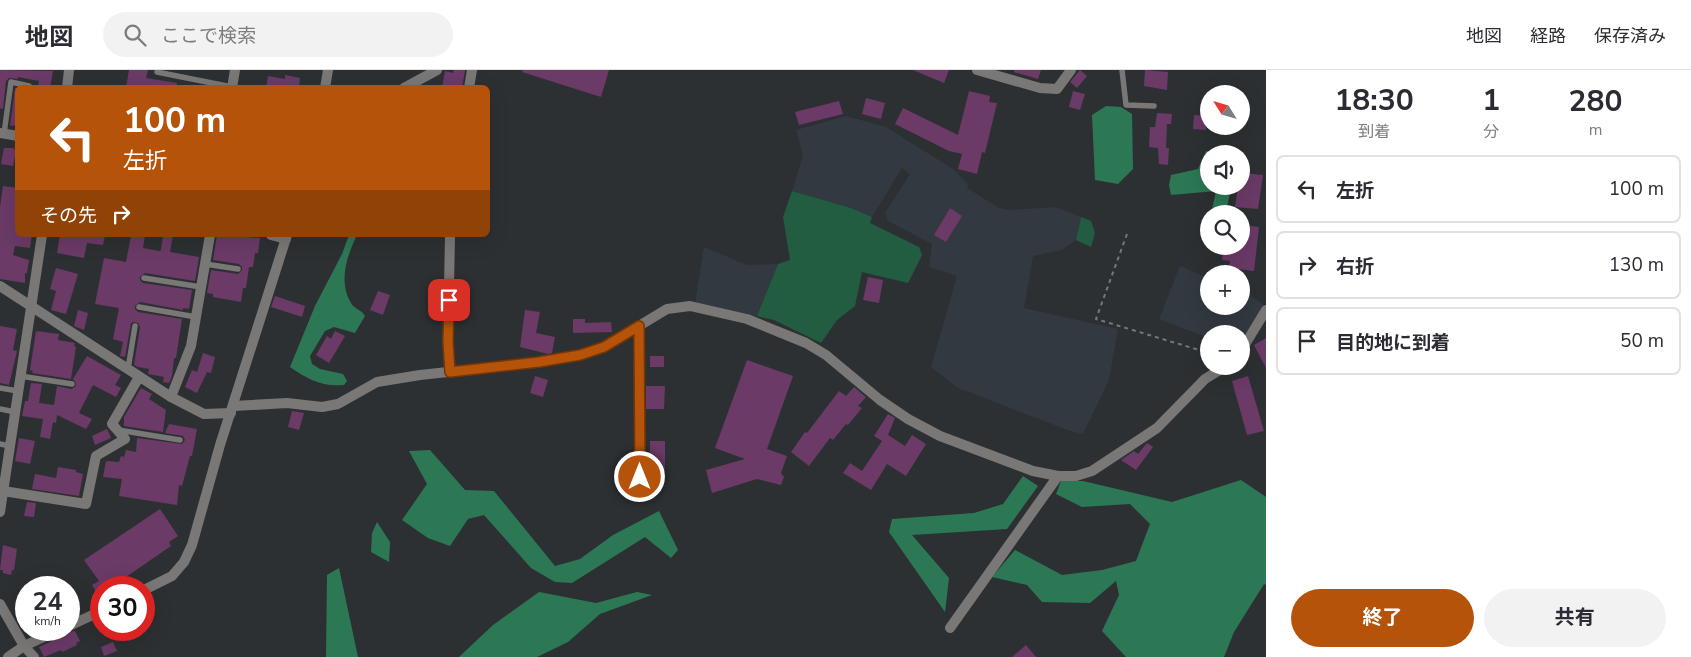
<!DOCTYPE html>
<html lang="ja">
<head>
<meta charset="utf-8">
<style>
	body { margin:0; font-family:"Nunito Sans","Noto Sans JP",sans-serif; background:#f2f2f3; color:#2b2b33; height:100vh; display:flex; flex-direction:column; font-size:19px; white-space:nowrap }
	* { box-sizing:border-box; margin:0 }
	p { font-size:16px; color:#7c7c81 }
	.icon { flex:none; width:28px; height:28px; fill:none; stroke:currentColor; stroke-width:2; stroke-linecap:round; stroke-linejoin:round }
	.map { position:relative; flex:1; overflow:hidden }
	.drawer { display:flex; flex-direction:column; background:#fff; width:425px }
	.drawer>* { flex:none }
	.banner { position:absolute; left:15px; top:15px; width:475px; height:152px; border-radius:8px; box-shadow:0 5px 20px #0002; background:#b45309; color:#fff; overflow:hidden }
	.needle { width:32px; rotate:307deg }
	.buttons { position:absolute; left:1200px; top:15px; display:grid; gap:10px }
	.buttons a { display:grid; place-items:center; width:50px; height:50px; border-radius:50%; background:#fff; box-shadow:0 5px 20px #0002; font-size:25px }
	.speed { position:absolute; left:15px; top:506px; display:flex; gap:10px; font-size:25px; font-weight:700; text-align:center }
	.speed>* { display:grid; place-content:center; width:65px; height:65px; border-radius:50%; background:#fff; box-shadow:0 5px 20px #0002; line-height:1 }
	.speed small { font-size:12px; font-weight:400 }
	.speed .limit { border:8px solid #d22; background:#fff; color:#111 }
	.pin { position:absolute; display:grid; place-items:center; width:42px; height:42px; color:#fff; margin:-21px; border-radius:10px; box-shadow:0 2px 8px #0006 }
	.me { position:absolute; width:55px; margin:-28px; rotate:0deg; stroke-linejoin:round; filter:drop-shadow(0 0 4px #0008) }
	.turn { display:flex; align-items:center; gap:18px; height:105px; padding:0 25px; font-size:22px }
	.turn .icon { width:65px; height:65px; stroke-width:2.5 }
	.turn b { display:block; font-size:35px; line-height:42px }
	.then { display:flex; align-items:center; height:48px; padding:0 25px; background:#0003; gap:10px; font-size:19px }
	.eta { display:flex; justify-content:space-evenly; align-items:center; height:85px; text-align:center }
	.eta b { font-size:30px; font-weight:700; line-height:35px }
	.cta { display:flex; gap:10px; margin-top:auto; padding:10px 25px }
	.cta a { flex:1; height:58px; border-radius:30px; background:#b45309; color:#fff; font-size:20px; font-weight:700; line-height:58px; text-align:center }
	.cta a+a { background:#f2f2f3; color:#2b2b33 }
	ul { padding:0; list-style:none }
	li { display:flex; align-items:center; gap:15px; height:68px; margin:0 10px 8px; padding:0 15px; border:2px solid #e1e1e2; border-radius:8px }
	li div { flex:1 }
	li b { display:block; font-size:19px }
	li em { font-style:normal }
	header { display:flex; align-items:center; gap:30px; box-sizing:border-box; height:70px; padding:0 25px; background:#fff; border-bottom:1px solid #e1e1e2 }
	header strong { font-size:24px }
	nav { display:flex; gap:28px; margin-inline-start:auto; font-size:18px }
	.search { width:350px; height:45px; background:#f2f2f3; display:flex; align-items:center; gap:12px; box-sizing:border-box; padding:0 18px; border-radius:28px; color:#7c7c81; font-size:19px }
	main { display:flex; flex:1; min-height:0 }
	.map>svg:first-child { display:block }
	.built { fill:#323940 }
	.green { fill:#225d42 }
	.forest { fill:#2c7855 }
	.building { fill:#6b3a67 }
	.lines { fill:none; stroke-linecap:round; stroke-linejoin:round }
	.path { stroke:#757779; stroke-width:2; stroke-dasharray:4 4; stroke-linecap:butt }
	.lane { stroke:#7a7877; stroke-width:5.5 }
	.street { stroke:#7a7877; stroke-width:10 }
	.route-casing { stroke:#753606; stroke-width:12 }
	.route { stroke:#b45309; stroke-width:9 }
</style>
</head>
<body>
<header>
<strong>地図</strong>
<div class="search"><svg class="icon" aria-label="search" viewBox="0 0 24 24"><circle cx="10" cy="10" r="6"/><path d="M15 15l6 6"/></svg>ここで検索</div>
<nav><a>地図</a><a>経路</a><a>保存済み</a></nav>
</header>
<main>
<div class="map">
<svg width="1266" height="587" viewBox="0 0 1266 587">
	<rect width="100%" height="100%" fill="#2d3032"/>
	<g class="built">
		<polygon points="846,46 886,57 953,99 968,114 967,118 999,138 1009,140 1056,137 1081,147 1076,170 1062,180 1033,186 1024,238 1118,259 1109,310 1083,364 1073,362 958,318 931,297 957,206 929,197 932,174 888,151 885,143 910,104 902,98 872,147 851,138 792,121 803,85 796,60"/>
		<polygon points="704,177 747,195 778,194 757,246 695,233"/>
		<polygon points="1180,196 1209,209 1209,236 1241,236 1241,222 1254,228 1264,235 1241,271 1241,264 1209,264 1209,268 1159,249"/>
	</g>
	<g class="green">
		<polygon points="792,121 851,138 872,147 870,153 919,177 922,185 908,213 862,202 855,236 837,250 821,273 774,250 757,246 778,194 790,190 783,147"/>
		<polygon points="1081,147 1091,151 1095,163 1091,177 1076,170"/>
	</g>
	<g class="forest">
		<polygon points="1106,36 1121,37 1132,44 1133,99 1118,114 1095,110 1092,45"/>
		<polygon points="1206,81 1238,83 1209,84 1209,116 1231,116 1226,144 1211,144 1216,121 1171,125 1169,115 1171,105 1198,99"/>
		<path d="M349 165H357C347 186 338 211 351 233 354 239 361 239 365 246L355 263 334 257 325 261 310 286 312 294 320 299 343 304 347 311 344 315C321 317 308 309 290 297L315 236 342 184Z"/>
		<polygon points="430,380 465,420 494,421 555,496 580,489 613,465 659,441 678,480 671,488 645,467 572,513 555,512 531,498 484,445 468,449 450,476 428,468 402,450 427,414 409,381"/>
		<polygon points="1023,406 1038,416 1007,459 912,465 949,508 945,542 889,462 892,449 974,443 1003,434"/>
		<polygon points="1241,410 1266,427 1266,515 1264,514 1234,562 1224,587 1126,587 1102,561 1119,525 1116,511 1090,533 1042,532 1027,515 992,507 1015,480 1062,505 1102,500 1136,491 1150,454 1130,434 1082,437 1056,424 1061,411 1083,411 1172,432"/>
		<polygon points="377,452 390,472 389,492 371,482 372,463"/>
		<polygon points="339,498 358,587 326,587 327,505"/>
		<polygon points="539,522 596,533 637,522 652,525 600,544 568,572 537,587 459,587 493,555"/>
	</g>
	<g class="building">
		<polygon points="0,0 53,1 50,18 38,16 39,11 18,7 18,9 9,8 6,11 3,39 0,38"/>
		<polygon points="129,0 148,0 146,8 177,13 176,18 126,18"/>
		<polygon points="454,0 465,0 462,18 442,18 445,1 453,3"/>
		<polygon points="523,0 609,0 601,27 522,2"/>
		<polygon points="913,0 949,0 944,13"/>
		<polygon points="1014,0 1041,0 1038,9 1014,2"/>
		<polygon points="1080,0 1087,6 1077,18 1070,12"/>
		<polygon points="1145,0 1168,2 1167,20 1144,16"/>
		<polygon points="285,5 300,8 299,18 266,18 268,6 285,9"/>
		<polygon points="15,18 18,18 18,55 10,56"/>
		<polygon points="969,21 990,26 989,32 997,33 985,83 982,82 977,104 958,99 962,84 949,81 895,54 903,38 958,65"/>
		<polygon points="1073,21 1085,24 1080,40 1069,37"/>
		<polygon points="866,28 885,33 881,49 862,44"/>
		<polygon points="839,31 843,44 799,55 795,42"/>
		<polygon points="1157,43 1172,44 1171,54 1167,54 1166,78 1169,78 1168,95 1159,94 1158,78 1149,77 1150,57 1155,57"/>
		<polygon points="1194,45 1206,46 1206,60 1193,59"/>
		<polygon points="4,78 13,78 16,81 13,96 1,94"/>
		<polygon points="1241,103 1263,105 1258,139 1235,137 1238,116 1241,116"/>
		<polygon points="3,116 18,118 18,165 32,165 30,178 15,176 13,185 29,190 27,203 25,203 25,213 0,209 0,137"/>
		<polygon points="950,138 962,146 946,172 934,165"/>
		<polygon points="1241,155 1259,157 1254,201 1229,198 1230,191 1222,190 1223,180 1231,181 1232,176 1241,176"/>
		<polygon points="60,165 105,165 103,175 87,173 84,188 57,183"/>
		<polygon points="131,165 145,165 143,178 159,181 161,180 163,165 173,165 170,182 199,187 195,211 145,203 140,207 140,210 143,213 192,220 189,239 183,238 183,240 140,232 135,236 135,239 138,242 182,249 176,288 174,288 172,306 169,313 163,312 164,307 148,304 149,299 138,297 134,295 140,257 138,253 134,252 131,253 125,287 120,286 123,272 113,269 119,238 95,234 104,188 126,192"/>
		<polygon points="217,165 260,168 258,183 255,183 253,197 249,197 246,218 243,218 241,232 213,227 213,224 207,223 211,200 238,204 242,200 242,197 239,194 213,190"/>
		<polygon points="56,198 78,204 66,244 51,240 56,221 50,219"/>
		<polygon points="868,207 883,210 879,233 863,230"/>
		<polygon points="378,221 390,225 383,245 370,240"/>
		<polygon points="275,226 305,236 302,247 271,237"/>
		<polygon points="78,240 88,243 84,260 74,256"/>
		<polygon points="525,240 540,242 536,263 555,267 552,283 548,284 520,277"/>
		<polygon points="573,249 585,249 585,253 611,252 612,262 573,263"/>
		<polygon points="0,256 17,259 13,280 17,281 9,315 0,313"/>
		<polygon points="36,261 59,264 58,270 75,273 74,276 76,277 71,309 32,303 33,301 30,300"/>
		<polygon points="335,261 345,266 329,293 316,285 327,266 331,269"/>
		<polygon points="1266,268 1266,298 1254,275"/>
		<polygon points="203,283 215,287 211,303 207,302 197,323 185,317 192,300 197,302"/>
		<polygon points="87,286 121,305 115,315 121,318 116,327 93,315 79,343 92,349 86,359 57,345 56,353 53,352 50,369 40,367 43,349 22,346 25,331 28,331 31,313 42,314 39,333 54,335 57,316 71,319 75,317 76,313 73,309"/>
		<rect x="650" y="286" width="14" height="11"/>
		<polygon points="747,290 793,306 767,379 787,386 781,403 784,407 781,415 757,409 712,423 706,400 745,389 715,378"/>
		<polygon points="535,306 548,310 543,327 530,323"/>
		<polygon points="1248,306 1264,361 1247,365 1232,311"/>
		<polygon points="646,316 665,316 664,339 646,339"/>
		<polygon points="854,317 866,327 858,336 862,338 848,355 846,354 833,370 830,368 809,396 791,382 805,362 807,363 839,321 846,326"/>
		<polygon points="141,318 152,324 149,329 166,340 163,362 124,356 124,347"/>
		<polygon points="292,341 304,343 299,360 288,357"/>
		<polygon points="888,344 895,348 888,365 905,376 912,365 926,374 906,406 887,394 871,420 843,403 850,393 862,401 882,371 874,366"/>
		<polygon points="169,354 197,359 192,386 190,386 182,416 179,415 177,435 119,426 122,409 103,407 106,391 119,392 121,386 124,387 126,380 136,382 137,368 182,374 185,370 183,366 165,363"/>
		<polygon points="107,359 111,368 95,375 92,366"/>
		<polygon points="19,368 35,371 30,394 15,391"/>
		<polygon points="650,371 665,371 665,400 647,400 647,391 650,391"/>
		<polygon points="1147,373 1153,377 1136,400 1121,390 1134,381 1138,384"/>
		<polygon points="58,397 76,400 76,402 83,404 79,426 32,419 35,404 56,408"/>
		<polygon points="27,432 36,433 34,447 24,446"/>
		<polygon points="160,439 178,466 169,472 171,476 110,518 101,518 101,521 97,523 92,515 99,511 84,490"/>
		<polygon points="3,475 17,479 14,500 12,500 11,505 3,503 3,500 0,500"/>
		<polygon points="75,561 80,571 76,573 77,575 62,582 61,580 44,587 39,577 62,566 67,562"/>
		<polygon points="113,572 117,581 104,586 101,577"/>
		<polygon points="1026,575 1036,587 1012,587"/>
	</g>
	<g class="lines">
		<polyline class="path" points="1127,164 1096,249 1209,283"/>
		<g class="lane">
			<polyline points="1122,0 1126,35 1154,36"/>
			<polyline points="157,2 232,17"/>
			<polyline points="4,64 11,12 29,16 31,18"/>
			<polyline points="205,194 238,199"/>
			<polyline points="144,208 201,217"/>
			<polyline points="139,237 196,247"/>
			<polyline points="128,299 135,256"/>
			<polyline points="20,306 72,314"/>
			<polyline points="0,318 18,321"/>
			<polyline points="0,339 15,342"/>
			<polyline points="118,360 180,370"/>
			<polyline points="0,374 10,376"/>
		</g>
		<g class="street">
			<polyline points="977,0 1040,18 1057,19 1071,0"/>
			<polyline points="67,18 69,0"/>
			<polyline points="232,18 235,0"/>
			<polyline points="325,18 328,0"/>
			<polyline points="404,18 437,0"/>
			<polyline points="469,18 472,0"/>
			<polyline points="0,63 18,66"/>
			<polyline points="271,165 286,169"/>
			<polyline points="450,165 448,272 450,302"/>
			<polyline points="0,216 171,327 204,344 231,343"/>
			<polyline points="639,256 640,407"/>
			<polyline points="1241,281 1266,240"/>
			<polyline points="171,327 191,276 210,165"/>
			<polyline points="234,336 287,333 322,337 338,334 377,312 420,305 539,292 580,285 604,277 667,239 690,236 747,249 806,273 826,285 880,330 908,349 940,366 1033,401 1058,406 1076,406 1092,401 1157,358 1205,309 1226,296"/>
			<polyline points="3,421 86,434 96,386 125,369 112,354 139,307"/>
			<polyline points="0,442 42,165"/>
			<polyline points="144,520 172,506 184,492 192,475 220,375 287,165"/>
			<polyline points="0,534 24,576 34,587"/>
			<polyline points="69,556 101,541"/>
			<polyline points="950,558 1058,406"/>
			<polyline points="8,587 24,576 59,560"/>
		</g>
	</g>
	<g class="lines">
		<defs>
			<polyline id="route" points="449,230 448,272 450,302 539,292 580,285 604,277 639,256 640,407"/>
		</defs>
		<use href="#route" class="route-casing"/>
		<use href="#route" class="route"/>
	</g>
</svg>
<div class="buttons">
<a><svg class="needle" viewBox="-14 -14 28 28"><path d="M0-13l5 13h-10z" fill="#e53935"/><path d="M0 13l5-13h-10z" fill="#7c7c81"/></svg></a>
<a><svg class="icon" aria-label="sound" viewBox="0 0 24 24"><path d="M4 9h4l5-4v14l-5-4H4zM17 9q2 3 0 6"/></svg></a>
<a><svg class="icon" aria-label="search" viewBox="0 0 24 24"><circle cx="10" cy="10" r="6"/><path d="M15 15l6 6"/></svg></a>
<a>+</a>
<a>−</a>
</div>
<div class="speed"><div>24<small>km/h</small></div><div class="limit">30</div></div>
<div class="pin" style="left:449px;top:230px;background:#d93025"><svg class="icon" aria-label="arrive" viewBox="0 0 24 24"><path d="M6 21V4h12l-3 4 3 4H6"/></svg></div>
<svg class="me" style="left:640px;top:407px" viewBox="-20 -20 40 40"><circle r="17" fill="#b45309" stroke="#fff" stroke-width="3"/><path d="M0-11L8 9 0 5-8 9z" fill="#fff"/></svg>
<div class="banner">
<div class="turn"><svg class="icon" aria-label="left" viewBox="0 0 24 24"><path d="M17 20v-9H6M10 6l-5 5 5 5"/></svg><div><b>100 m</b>左折</div></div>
<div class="then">その先<svg class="icon" aria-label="right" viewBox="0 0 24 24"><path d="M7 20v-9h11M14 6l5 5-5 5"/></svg></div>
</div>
</div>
<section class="drawer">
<div class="eta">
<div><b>18:30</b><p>到着</p></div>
<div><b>1</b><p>分</p></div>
<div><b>280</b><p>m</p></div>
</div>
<ul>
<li><svg class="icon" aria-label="left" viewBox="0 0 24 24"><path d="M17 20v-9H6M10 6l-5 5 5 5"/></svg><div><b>左折</b></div><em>100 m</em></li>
<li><svg class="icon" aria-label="right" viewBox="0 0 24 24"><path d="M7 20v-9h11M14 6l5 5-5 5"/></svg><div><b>右折</b></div><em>130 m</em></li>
<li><svg class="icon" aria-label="arrive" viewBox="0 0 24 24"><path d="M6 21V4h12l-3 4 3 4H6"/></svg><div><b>目的地に到着</b></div><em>50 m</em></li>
</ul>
<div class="cta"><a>終了</a><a>共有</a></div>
</section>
</main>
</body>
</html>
